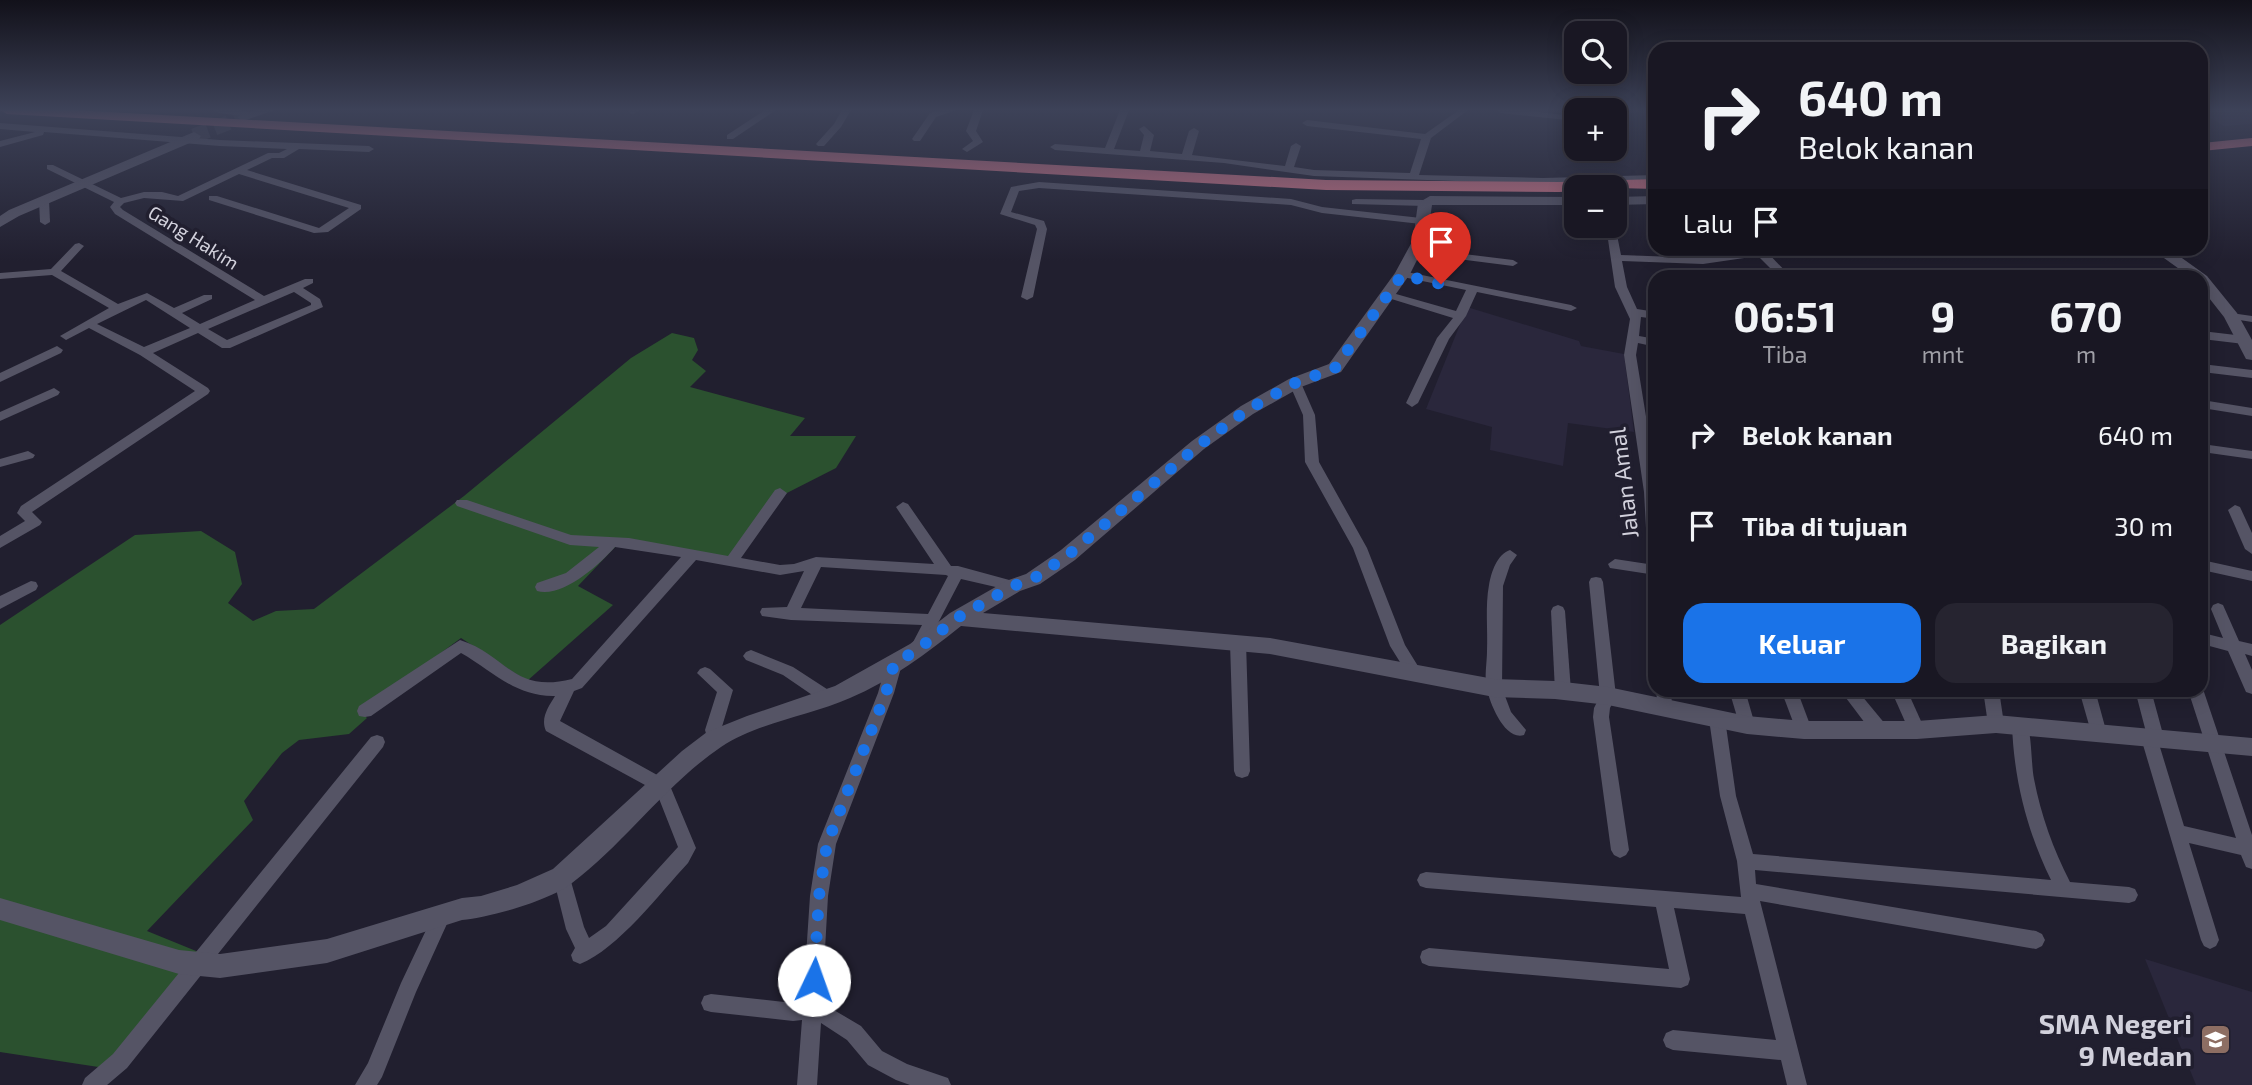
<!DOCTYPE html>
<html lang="id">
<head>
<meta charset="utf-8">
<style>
	body { margin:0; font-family:"Exo 2",sans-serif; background:#262430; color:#f1f3f6; height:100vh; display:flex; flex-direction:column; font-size:26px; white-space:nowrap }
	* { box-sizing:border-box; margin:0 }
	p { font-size:23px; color:#9f9fa6 }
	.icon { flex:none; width:38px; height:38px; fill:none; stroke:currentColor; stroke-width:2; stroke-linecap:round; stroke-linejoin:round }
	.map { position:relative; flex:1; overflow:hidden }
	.drawer { position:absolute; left:1648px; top:270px; width:560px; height:427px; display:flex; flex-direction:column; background:#191723; border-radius:21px; box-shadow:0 4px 18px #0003,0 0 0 2px #373641 }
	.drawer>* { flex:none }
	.hud { position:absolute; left:1648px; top:42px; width:560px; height:214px; border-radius:21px; box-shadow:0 4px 18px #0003,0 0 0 2px #373641; background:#191723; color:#f1f3f6; overflow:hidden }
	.tools { position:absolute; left:1564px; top:21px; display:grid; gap:14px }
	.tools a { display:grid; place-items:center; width:63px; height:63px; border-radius:14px; background:#191723; box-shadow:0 4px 18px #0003,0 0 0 2px #373641; font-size:35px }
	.pin { position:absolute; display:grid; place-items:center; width:60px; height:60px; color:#fff; margin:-72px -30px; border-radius:50% 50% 50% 0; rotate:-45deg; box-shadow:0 0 7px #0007 }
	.pin .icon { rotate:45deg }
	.me { position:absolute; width:77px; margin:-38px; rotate:3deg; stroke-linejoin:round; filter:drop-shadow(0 0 5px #0008) }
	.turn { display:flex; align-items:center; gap:24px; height:147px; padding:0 35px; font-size:32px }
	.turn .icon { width:91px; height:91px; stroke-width:2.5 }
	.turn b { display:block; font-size:49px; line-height:60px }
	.then { display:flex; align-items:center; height:66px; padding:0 35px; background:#0003; gap:14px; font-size:26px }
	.eta { display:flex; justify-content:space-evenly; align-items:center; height:119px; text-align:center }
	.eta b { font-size:42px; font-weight:700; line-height:49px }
	.cta { display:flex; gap:14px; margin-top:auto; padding:14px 35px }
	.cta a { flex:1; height:80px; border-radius:21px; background:#1a73e8; color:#fff; font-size:28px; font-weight:700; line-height:80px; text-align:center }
	.cta a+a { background:#262430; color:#f1f3f6 }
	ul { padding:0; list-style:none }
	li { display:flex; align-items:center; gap:21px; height:91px; padding:0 35px }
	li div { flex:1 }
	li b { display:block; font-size:26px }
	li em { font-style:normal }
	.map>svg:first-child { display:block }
	.built { fill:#2a273c }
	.green { fill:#2b512f }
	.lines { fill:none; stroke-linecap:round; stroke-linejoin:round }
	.secondary-tunnel { stroke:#3c3a49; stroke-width:15; stroke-dasharray:15 7; stroke-linecap:butt }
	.street { fill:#555465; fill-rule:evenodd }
	.secondary { fill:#555465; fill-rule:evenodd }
	.highway { fill:#ce7284; fill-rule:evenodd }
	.route { stroke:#1a73e8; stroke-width:12; stroke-dasharray:0 21.6 }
	.labels { text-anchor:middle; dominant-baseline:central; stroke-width:7; stroke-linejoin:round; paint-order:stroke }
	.far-street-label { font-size:19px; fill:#d2d1dc; stroke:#211f2f }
	.street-label { font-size:23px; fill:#d2d1dc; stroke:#211f2f }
	.near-poi-label { font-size:28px; font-weight:bold; fill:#d2d1dc; stroke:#211f2f; text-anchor:end }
</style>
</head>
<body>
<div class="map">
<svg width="2252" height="1085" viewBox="0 0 2252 1085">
	<rect width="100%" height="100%" fill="#211f2f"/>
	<g class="built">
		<polygon points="2202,110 2252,110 2252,124 2224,126 2202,113"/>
		<polygon points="1467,307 1579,341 1581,346 1624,354 1634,432 1568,423 1563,466 1490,450 1492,427 1426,409"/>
		<polygon points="2145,959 2252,992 2252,1085 2196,1085"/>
	</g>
	<polygon class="green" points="672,333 694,338 698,350 692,360 706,371 690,387 805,418 790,436 856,436 836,468 781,496 728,558 618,544 578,586 613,605 527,681 461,638 361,712 367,718 349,734 299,740 282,753 244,801 253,820 147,931 201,953 105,1068 0,1052 0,625 135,535 201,531 235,552 242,584 228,603 253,621 276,611 314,609 464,496 631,358"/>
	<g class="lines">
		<polyline class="secondary-tunnel" points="194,136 243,117"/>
		<g class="street">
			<polygon points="213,110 238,110 257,114 252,117 218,113"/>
			<polygon points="629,110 640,110 633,114 630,113"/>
			<polygon points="765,110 776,110 733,139 727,139 727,135"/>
			<polygon points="842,110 851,110 841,127 824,146 818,146 816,144 834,124"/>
			<polygon points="942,110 956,110 936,117 920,141 914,141 912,139 930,113"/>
			<polygon points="974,110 983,110 976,131 983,142 967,152 962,149 973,141 966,131"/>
			<polygon points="1120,110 1129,110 1114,149 1140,151 1144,135 1139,129 1144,126 1154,135 1150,151 1182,154 1189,131 1194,128 1199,131 1192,155 1285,166 1291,146 1296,143 1301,146 1294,167 1314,170 1410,173 1421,139 1307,126 1302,123 1307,120 1425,134 1459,110 1468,110 1431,138 1419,175 1543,178 1656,175 1656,181 1543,184 1314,176 1224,163 1055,150 1050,147 1055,144 1105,148"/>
			<polygon points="1496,110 1521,110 1572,116 1577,113 1577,121 1501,113"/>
			<path d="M0 123 220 140 369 146 374 149 369 152 299 149 284 158H272L247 170 361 205V209L328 232 314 233 209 200V196H217L319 228 349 208 239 174 183 201 144 198 124 203 120 207 123 210 264 296 305 279H313V283L303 288 320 299 323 307 230 348H222L198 333 153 353 208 388 210 391 208 394 32 512 42 522 40 525 0 548V536L25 521 17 513 21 506 195 391 140 355 89 328 66 340 60 336 109 308 52 275 0 279V273L51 269 75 244 79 243 84 246 61 271 118 304 147 293 174 308 204 295H212V299L182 313 200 324 255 300 115 214 110 207 114 202 47 169V165H53L121 198 144 192H162L178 196 268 153H279L287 149 220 146 44 132 43 135 0 147V141L35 132 0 129ZM294 292 311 303V305L227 340 208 329ZM146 300 190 328 144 347 97 324Z"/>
			<polygon points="1039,182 1291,199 1322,207 1421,218 1426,221 1421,224 1322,213 1291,205 1039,188 1019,191 1011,212 1044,221 1047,229 1033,297 1027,300 1021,297 1037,229 1035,225 1000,214 1011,187"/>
			<polygon points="44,197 49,200 50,222 45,225 40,222 39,200"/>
			<polygon points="1356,199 1425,200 1430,203 1425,206 1352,204 1352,200"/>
			<polygon points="1615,225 1621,255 1703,258 1753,251 1751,248 1763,248 1790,276 1778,276 1758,256 1703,264 1622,261 1627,287 1637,309 1656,312 1656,319 1641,317 1639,336 1656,339 1656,347 1638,343 1636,355 1656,478 1656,579 1649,574 1610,568 1608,564 1615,559 1648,564 1644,492 1624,355 1630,319 1615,287 1606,226"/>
			<polygon points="1420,230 1463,235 1468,238 1463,241 1416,235 1416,231"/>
			<polygon points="1415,248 1513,260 1518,263 1513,266 1411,253 1410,251"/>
			<polygon points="2128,268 2132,269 2138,276 2127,276 2122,271"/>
			<polygon points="1402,271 1571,305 1577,308 1571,311 1477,292 1466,316 1449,339 1418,403 1412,407 1406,403 1437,338 1453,318 1385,297 1383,295 1389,292 1456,311 1466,290 1398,276 1396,274"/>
			<polygon points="2231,313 2252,316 2252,322 2227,318 2227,314"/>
			<polygon points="2202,331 2244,336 2250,340 2244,344 2202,339"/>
			<polygon points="57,346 63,350 61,353 0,382 0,373"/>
			<polygon points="2202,364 2252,370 2252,378 2202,372"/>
			<polygon points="1295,379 1301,383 1315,415 1319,462 1367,548 1405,645 1421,671 1418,675 1413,677 1408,675 1390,646 1353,548 1305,462 1303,415 1289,383"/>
			<polygon points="54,388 60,392 58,395 0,421 0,412"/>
			<polygon points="2202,400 2252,408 2252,416 2202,408"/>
			<polygon points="2202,444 2252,451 2252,459 2202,452"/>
			<polygon points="28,451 35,455 33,458 0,467 0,459"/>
			<path d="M780 488 787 493 741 558 780 565 794 564 816 557 934 564 896 507 903 502 908 504 951 566H958L1013 581 1018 582 1020 586 1018 590 1013 591 961 579 924 650H914L911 646 922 625 791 620 762 616 760 612 762 608 787 607 804 571 780 575 696 560 582 688 574 691 560 721 668 781 696 848 688 863C660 893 618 949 580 964L573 961 571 955 575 948 566 929 553 877 556 871 562 869 568 871 584 927 589 938 606 926 678 847 656 791 546 731C540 718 549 706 555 696 515 697 493 671 461 653L371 716 365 717 359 716 357 711 359 706 460 640C507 655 513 694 572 679L681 557 615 547C599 565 563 598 537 591L535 587 537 583 566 573 599 547 570 545 457 506 455 503 457 500H467L571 535 629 538 728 556 775 490ZM821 567 946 575 948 576 928 614 801 608Z"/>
			<polygon points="2235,505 2240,507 2252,533 2252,554 2245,549 2228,510"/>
			<path d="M1510 550 1517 555 1510 565 1503 586 1502 688 1511 712 1526 730 1524 735C1505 741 1490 704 1487 689 1484 677 1487 663 1487 651 1488 630 1485 606 1489 585 1491 573 1497 554 1510 550Z"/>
			<polygon points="2202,560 2252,571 2252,581 2202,570"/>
			<polygon points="1596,577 1601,578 1603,582 1616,696 1610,708 1609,717 1629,850 1626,855 1620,858 1614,855 1611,850 1593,717 1594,708 1600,696 1589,582 1591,578"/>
			<polygon points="31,581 36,582 38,586 36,590 0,609 0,596"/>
			<polygon points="2218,603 2223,605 2239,641 2252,644 2252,656 2245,654 2252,670 2252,694 2246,692 2228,651 2202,644 2202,636 2207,634 2223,638 2211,609 2213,605"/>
			<polygon points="1558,605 1563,607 1565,611 1571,691 1569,695 1563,697 1557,695 1555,691 1551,611 1553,607"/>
			<polygon points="1238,637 1243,639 1246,643 1250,771 1248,776 1242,778 1236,776 1234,771 1230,643 1233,639"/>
			<polygon points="751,650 793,667 833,693 835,697 833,701 827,703 821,701 783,675 746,660 743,656 746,652"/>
			<polygon points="894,658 899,660 902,664 894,693 836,844 828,896 822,1003 861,1026 882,1051 907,1064 948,1078 951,1085 910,1085 896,1080 868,1065 847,1040 821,1023 817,1085 797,1085 802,1020 793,1021 711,1012 704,1010 701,1003 704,996 711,994 793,1003 803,1001 810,896 818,844 878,693 886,664 889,660"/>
			<polygon points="705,667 710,669 733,690 721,730 723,739 721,744 715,746 709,744 705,730 717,692 697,673 700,669"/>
			<polygon points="2202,686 2252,835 2252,869 2246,867 2241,855 2189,843 2219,940 2216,946 2210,949 2204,946 2201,940 2141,738 2146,732 2135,690 2151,690 2164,738 2159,744 2184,826 2236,838 2188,690 2202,690"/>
			<polygon points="1656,689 1671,690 1672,706 1670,711 1664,712 1658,711"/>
			<polygon points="1729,690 1745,690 1755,725 1753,730 1747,732 1741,730"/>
			<polygon points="1781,690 1797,690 1812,730 1810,735 1804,737 1798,735"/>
			<polygon points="1840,690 1857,690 1886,725 1888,730 1886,735 1880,737 1874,735"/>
			<polygon points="1891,690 1907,690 1925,730 1923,735 1917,737 1911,735"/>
			<polygon points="1983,690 1999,690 2004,724 2002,729 1996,731 1990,729 1988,724"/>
			<polygon points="2079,690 2095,690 2107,734 2105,739 2099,741 2093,739"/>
			<path d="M1717 712 1723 714 1725 719 1736 796 1753 854 2051 880C2027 831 2014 780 2012 725L2014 720 2020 718 2026 720C2032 733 2031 764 2034 779 2041 815 2053 849 2070 882L2129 887 2135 889 2138 895 2135 901 2129 903 1755 870 1756 884 2036 931 2042 934 2045 940 2042 946 2036 949 1760 901 1807 1085H1787L1781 1060 1673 1050 1666 1047 1663 1040 1666 1033 1673 1030 1776 1040 1745 914 1674 908 1690 979 1688 985 1681 988 1429 966 1422 963 1420 957 1422 951 1429 948 1669 969 1656 907 1426 888 1420 886 1417 880 1420 874 1426 872 1741 897 1737 861 1720 796 1709 719 1711 714Z"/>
			<polygon points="377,735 383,737 385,742 383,747 127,1068 107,1085 82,1085 85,1078 113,1054 371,737"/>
			<polygon points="442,907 448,909 451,915 416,992 382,1077 377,1085 355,1085 368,1063 401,983 436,909"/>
		</g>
		<g class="secondary">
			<polygon points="256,110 275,110 243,121 237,117"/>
			<polygon points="194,132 201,136 199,139 19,216 0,227 0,216 9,210"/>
			<path d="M1430 196 1577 197V205H1432L1427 240 1410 274 1341 372 1301 387 1253 414 1204 449 1075 560 1040 584 1020 591 983 613 1270 638 1494 679 1555 681 1608 687 1747 716 1804 721H1917L1996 715 2252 738V756L1996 733 1917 739H1804L1747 734 1608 705 1555 699 1494 697 1270 654 961 626C927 653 890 681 850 698 809 716 759 722 721 747 665 785 625 843 572 883 549 901 491 917 462 920L327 963 220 978 179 974 0 920V898L179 950 220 954 327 939 462 898 481 896 517 885 553 869 682 751 707 732 747 716 835 686 910 644 950 613 1006 581 1026 574 1061 550 1192 441 1241 406 1289 379 1329 364 1395 273 1413 240 1418 203Z"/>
			<polygon points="1656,196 1656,204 1615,205 1615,197"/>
			<polygon points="2150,248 2168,248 2207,276 2237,313 2252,340 2252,360 2246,359 2224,317 2202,289 2202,276 2189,276"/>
		</g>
		<g class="highway">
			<polygon points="0,110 73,110 1326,180 1559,182 1656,179 1656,189 1577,187 1577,191 1559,192 1326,190 7,114"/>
			<polygon points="2252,138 2252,146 2202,151 2202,143"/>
		</g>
	</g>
	<linearGradient id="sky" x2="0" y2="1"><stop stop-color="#12111a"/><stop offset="0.42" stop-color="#3d4258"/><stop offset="1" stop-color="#3d4258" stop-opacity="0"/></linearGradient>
	<rect width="2252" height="261" fill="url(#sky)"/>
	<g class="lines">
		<polyline class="route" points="814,980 819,896 827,844 886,693 894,664 917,650 957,618 1013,586 1033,579 1068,555 1198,446 1247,410 1295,383 1335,368 1402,275 1441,284"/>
	</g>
	<defs>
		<symbol id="school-square" viewBox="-11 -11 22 22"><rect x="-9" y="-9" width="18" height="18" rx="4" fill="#8d6e63" stroke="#211f2f"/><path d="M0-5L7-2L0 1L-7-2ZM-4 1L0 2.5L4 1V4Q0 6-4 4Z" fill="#fff"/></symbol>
	</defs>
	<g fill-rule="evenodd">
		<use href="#school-square" x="2198" y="1022" width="35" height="35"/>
	</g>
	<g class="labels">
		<g class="far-street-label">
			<text transform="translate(194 237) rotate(32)">Gang Hakim</text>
		</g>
		<g class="street-label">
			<text transform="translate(1623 483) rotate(-97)">Jalan Amal</text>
		</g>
		<g class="near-poi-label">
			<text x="2192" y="1023">SMA Negeri<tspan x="2192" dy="32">9 Medan</tspan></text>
		</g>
	</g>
</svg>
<div class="tools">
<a><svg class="icon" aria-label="search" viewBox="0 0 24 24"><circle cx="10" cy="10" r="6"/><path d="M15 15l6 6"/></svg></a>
<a>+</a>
<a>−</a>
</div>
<div class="pin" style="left:1441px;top:284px;background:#d93025"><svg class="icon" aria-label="arrive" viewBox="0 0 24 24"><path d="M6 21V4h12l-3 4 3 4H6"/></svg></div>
<svg class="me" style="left:814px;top:980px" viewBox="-20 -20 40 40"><circle r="19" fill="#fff"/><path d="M0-13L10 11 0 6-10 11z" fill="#1a73e8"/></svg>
<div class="hud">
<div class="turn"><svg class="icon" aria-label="right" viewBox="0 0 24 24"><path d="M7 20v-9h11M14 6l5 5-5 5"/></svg><div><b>640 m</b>Belok kanan</div></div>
<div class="then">Lalu<svg class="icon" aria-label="arrive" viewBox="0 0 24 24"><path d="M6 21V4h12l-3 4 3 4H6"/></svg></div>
</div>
<section class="drawer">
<div class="eta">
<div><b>06:51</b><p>Tiba</p></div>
<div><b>9</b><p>mnt</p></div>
<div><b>670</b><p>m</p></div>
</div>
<ul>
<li><svg class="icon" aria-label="right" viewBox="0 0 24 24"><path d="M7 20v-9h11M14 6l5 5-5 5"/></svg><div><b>Belok kanan</b></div><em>640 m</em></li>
<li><svg class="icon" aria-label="arrive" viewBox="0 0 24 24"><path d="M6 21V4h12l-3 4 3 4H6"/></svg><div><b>Tiba di tujuan</b></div><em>30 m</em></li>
</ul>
<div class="cta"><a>Keluar</a><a>Bagikan</a></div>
</section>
</div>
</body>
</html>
